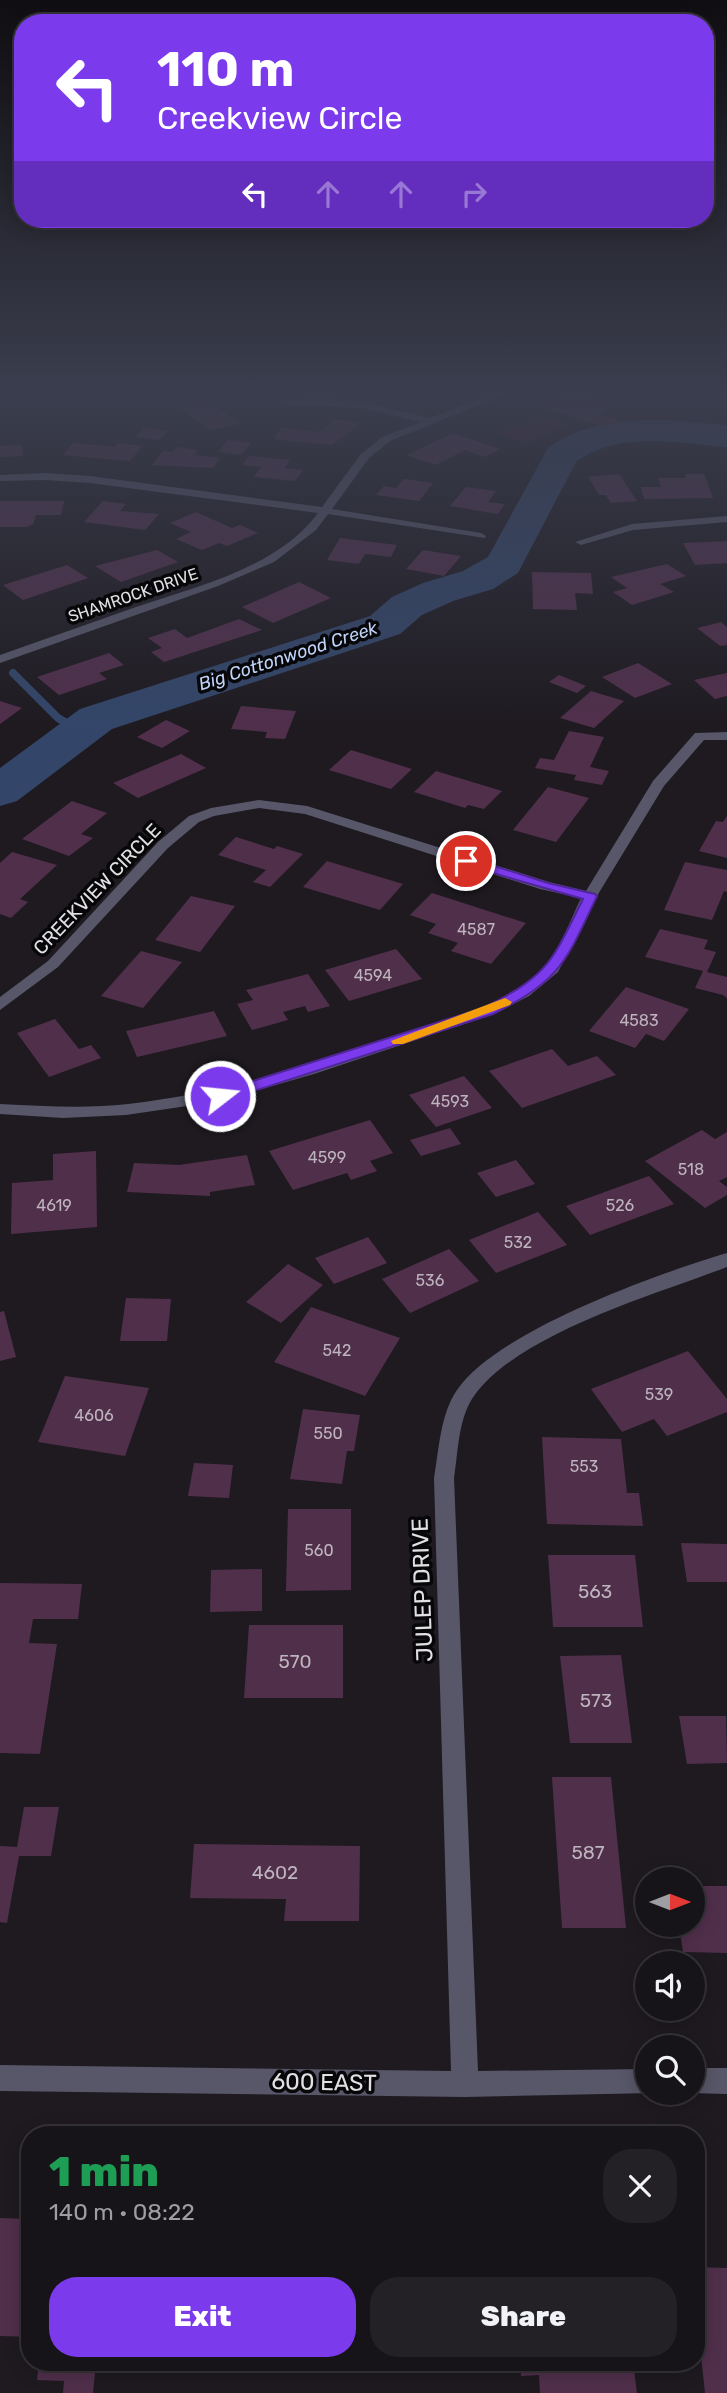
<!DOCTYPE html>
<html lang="en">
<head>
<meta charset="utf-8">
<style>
	body { margin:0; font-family:Rubik,sans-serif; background:#232125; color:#f1f3f6; height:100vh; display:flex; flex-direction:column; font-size:26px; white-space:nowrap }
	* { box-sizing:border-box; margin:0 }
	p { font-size:23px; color:#9e9ea2 }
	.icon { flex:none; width:38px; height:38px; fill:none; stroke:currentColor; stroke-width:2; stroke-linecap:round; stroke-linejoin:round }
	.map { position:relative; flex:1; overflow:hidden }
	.side { position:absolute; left:21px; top:2126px; width:684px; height:245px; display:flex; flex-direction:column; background:#161418; border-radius:28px; box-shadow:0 4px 18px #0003,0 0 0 2px #353337 }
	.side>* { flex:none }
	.guide { position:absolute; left:14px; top:14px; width:700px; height:214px; border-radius:28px; box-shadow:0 4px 18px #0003,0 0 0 2px #353337; background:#7c3aed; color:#fff; overflow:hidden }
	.needle { width:46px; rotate:90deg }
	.controls { position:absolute; left:635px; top:1867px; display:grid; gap:14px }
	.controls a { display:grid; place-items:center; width:70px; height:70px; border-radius:50%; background:#161418; box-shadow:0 4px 18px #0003,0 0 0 2px #353337; font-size:35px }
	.pin { position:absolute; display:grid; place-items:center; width:60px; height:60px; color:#fff; margin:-30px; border:4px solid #fff; border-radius:50%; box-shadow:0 2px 7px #0007 }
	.me { position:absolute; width:77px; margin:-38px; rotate:74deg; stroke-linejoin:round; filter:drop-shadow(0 0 5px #0008) }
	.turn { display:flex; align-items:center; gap:24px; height:147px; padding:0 28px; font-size:32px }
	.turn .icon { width:91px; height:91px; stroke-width:2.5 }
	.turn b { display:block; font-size:49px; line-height:60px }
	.lanes { display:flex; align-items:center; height:66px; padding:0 28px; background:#0003; justify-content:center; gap:35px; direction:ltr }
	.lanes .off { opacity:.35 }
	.round { display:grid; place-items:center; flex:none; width:74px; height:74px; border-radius:28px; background:#232125 }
	.overview { display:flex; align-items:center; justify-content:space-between; height:119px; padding:0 28px }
	h1 { font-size:42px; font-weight:800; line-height:52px; color:#1e9e55 }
	.cta { display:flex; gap:14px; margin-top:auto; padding:14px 28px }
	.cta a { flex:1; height:80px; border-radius:28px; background:#7c3aed; color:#fff; font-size:28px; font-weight:800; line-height:80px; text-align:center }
	.cta a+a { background:#232125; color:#f1f3f6 }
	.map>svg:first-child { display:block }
	.green { fill:#3f1828 }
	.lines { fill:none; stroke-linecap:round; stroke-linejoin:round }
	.stream { stroke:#334669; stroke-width:8 }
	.river { fill:#334669; fill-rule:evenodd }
	.building { fill:#502f4b }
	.minor { fill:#575769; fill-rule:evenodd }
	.route { fill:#7c3aed; stroke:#51269a; stroke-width:2 }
	.slow { fill:#f59e0b }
	.labels { text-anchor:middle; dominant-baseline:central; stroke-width:7; stroke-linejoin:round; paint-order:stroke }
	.far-street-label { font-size:16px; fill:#e2e0e4; stroke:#070608 }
	.number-label { font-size:16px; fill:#beb4be }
	.far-water-label { font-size:18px; font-style:italic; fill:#bed3f8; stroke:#070608 }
	.street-label { font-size:19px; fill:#e2e0e4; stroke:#070608 }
	.near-number-label { font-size:19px; fill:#beb4be }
	.near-street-label { font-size:23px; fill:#e2e0e4; stroke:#070608 }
</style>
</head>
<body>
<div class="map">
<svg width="727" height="2393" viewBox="0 0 727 2393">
	<rect width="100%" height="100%" fill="#1e1a20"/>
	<polygon class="green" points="540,416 566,425 525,443 499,433"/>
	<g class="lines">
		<polyline class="stream" points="13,673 58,718 80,731"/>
		<path class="river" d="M663 420 727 425V447C678 443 618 430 576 462L518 573 493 589 453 601 422 615 400 634 112 729 17 801 0 806V768L80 709 370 616 392 597 423 583 463 571 488 557 548 448C582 423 622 420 663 420Z"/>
	</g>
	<g class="building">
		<polygon points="564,392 579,392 602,399 599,401 612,404 596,414 619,420 606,427 538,407"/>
		<polygon points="202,397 240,423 211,430 174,404"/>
		<polygon points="334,419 361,423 332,445 274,439 281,428 320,432"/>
		<polygon points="144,428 168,431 159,440 135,437"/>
		<polygon points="453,433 500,449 485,457 465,450 435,465 407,455"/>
		<polygon points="228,440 251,443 241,455 218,452"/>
		<polygon points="73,443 115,447 118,443 142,446 130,461 63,455"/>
		<polygon points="22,445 23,456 0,457 0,446"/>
		<polygon points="177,447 198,450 194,455 220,458 213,468 152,465 163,451 173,452"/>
		<polygon points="249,456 290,460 285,468 303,470 295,481 254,477 261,467 242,465"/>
		<polygon points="619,474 637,501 611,503 606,495 599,495 588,477"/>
		<polygon points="685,474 704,474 713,498 644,499 641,487 661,487 658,478 686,478"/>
		<polygon points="404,479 433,483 419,501 376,495 384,486 396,488"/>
		<polygon points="466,487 496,491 488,502 505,504 498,514 450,506"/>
		<polygon points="0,501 64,501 61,515 36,515 33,524 27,527 0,527"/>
		<polygon points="103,501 126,504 120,511 159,514 145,530 84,522"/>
		<polygon points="196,512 232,528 240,525 258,533 227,546 219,543 202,550 176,539 191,532 170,523"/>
		<polygon points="340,538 397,545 391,557 365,554 359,564 327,560"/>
		<polygon points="727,541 727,563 695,565 683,543"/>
		<polygon points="157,550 178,562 121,582 95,566"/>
		<polygon points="423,550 461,556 444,576 406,569"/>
		<polygon points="667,564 686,576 660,584 674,592 632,605 613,592 627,588 611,577"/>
		<polygon points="67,565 88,578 23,600 3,585"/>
		<polygon points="532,572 591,573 593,594 575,593 577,610 533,609"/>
		<polygon points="299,582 331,598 273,623 242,607"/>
		<polygon points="239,619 262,630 164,662 151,652 162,648 148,638 175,629 187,638"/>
		<polygon points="721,622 727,627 727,645 720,646 697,628"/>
		<polygon points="109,653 124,665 99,673 107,679 59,695 37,677"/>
		<polygon points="638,663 672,684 635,698 602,677"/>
		<polygon points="727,673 727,696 715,699 694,680"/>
		<polygon points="559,675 586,686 577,693 549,682"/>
		<polygon points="591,691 624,701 594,728 560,718"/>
		<polygon points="0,701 22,708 0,724"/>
		<polygon points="241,706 296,711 285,739 265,738 267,732 231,729"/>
		<polygon points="166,720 190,731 162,748 137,737"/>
		<polygon points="569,731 604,737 590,767 609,771 602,785 574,780 576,775 535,768 540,758 554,760"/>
		<polygon points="351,750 412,769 391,789 329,770"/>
		<polygon points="181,754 206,768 138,798 113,783"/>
		<polygon points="436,771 502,791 484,809 468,805 465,808 414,792"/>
		<polygon points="548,787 589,798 556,842 513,830"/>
		<polygon points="72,801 107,813 81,834 93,838 69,856 22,839"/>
		<polygon points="727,816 727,858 699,851 716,821 723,822"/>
		<polygon points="236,837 274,849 277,846 303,854 270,887 253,882 266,870 218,855"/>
		<polygon points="12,852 57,865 20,899 28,902 11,918 0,914 0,863"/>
		<polygon points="327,861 403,884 380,910 303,887"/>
		<polygon points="685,862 727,870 727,892 724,891 712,920 664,910"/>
		<polygon points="432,893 526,923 491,964 451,951 458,943 428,933 436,924 410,915"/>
		<polygon points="191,896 235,906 200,952 155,940"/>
		<polygon points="660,929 708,940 704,949 716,952 707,972 727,977 727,998 723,995 695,988 703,971 645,957"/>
		<polygon points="396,949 422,979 349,1001 325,970"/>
		<polygon points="141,951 182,962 143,1008 101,996"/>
		<polygon points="308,974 330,1006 308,1012 305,1006 283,1012 288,1020 252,1030 237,1004 253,1000 246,990"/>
		<polygon points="626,987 689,1009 664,1041 646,1034 635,1048 589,1031"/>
		<polygon points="214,1011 227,1036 137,1057 126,1031"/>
		<polygon points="55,1019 79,1049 91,1045 101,1058 49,1077 17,1033"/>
		<polygon points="552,1049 568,1066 597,1056 616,1075 522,1108 489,1071"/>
		<polygon points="464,1076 492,1108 436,1127 409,1095"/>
		<polygon points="370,1120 393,1153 370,1161 377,1171 351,1180 347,1173 293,1190 269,1151"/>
		<polygon points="450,1128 461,1144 421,1156 410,1140"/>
		<polygon points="702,1130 715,1139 727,1132 727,1177 719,1181 727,1187 727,1195 705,1208 645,1161"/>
		<polygon points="96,1151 97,1227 11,1234 12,1183 53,1180 53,1154"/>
		<polygon points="247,1155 255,1185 210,1192 210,1196 127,1192 134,1163 179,1165"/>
		<polygon points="516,1160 535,1184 496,1197 477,1173"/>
		<polygon points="649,1176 674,1204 590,1235 566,1206"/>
		<polygon points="538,1212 567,1245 496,1273 469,1240"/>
		<polygon points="368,1237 387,1263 334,1284 315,1258"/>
		<polygon points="449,1249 479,1281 410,1313 382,1279"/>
		<polygon points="288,1264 323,1285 281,1323 246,1302"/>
		<polygon points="126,1298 171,1299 167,1341 120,1341"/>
		<polygon points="311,1307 400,1338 365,1396 274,1362"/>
		<polygon points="4,1311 16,1357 0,1361 0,1312"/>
		<polygon points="688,1351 727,1399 727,1412 667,1436 654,1419 622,1432 591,1389"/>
		<polygon points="65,1376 149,1388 125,1456 38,1442"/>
		<polygon points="303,1409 360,1415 354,1451 347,1451 342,1484 290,1479"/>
		<polygon points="542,1437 621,1439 627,1493 639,1493 643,1526 547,1524"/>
		<polygon points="194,1463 233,1465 229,1498 188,1496"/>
		<polygon points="288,1509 351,1509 351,1590 286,1591"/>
		<polygon points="681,1543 727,1544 727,1582 687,1582"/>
		<polygon points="548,1555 635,1555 643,1627 553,1627"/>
		<polygon points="262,1569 262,1611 210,1612 211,1570"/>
		<polygon points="0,1583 82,1584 78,1619 33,1619 29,1643 57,1644 40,1754 0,1753"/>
		<polygon points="249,1625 343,1625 343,1698 244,1698"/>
		<polygon points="621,1655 632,1743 570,1743 560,1656"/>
		<polygon points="679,1716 726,1716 727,1763 687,1764"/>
		<polygon points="552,1777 611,1777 626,1928 562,1928"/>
		<polygon points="24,1807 59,1807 51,1856 19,1856 7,1923 0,1922 0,1846 17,1847"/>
		<polygon points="194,1844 360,1846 359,1921 284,1921 286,1899 190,1898"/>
		<polygon points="693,1886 727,1886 727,1953 683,1952 679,1925 693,1925"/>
		<polygon points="0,2218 30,2219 30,2337 0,2336"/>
		<polygon points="696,2267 727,2268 727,2393 705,2393 696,2310"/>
		<polygon points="39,2362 96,2362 93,2393 63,2393 64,2381 37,2380"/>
		<polygon points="521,2362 633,2362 637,2393 540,2393 539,2375 521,2376"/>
	</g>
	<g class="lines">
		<g class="minor">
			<path d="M497 392H511L390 441 369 458 332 509 481 533 486 536 485 538 328 514 316 530 274 562 218 586 0 663V655C45 639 91 623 136 607 198 586 277 568 318 513L90 483 45 480 0 481V475L45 473 90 476 322 507 361 454 382 437 421 422 361 408 290 405 285 402 287 400 326 398 361 402 430 418Z"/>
			<polygon points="727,516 727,522 633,530 581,545 575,542 632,524"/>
			<path d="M727 732V740H704L664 786 597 896 558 972 529 996 494 1014 314 1074 248 1093 187 1106 126 1115 63 1118 0 1114V1104C43 1106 85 1109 128 1104 227 1093 321 1062 416 1030 454 1017 518 1002 544 969 560 949 570 921 581 898L540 889 305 814 259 808 214 816 199 822 168 848 58 967 0 1010V997L48 961 158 842 189 816 211 808 259 800 307 806 549 882 586 891 653 781 695 733Z"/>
			<path d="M727 1253V1267C657 1294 513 1335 472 1399 458 1421 458 1454 454 1478L478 2071 648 2069V2093H653L465 2097 0 2091V2065L451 2071 434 1478C439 1450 440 1415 457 1390 497 1331 657 1274 727 1253Z"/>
			<polygon points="693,2068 727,2068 727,2094 690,2093 693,2093"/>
		</g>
	</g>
	<linearGradient id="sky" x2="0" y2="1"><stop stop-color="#100e12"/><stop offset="0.54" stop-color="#3b3e4e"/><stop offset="1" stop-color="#3b3e4e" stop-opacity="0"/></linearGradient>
	<rect width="727" height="727" fill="url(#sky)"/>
	<path class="route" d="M466 857 548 883 595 894 597 896C565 963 562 979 493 1014L226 1100H215V1093L483 1008C549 975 551 963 583 899L461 864V858Z"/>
	<polygon class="slow" points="505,998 512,1002 510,1005 403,1044 393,1044 391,1041"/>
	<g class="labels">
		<g class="far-street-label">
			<text transform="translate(133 595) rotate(-19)">SHAMROCK DRIVE</text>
		</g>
		<g class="number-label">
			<text x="476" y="929">4587</text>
			<text x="373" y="975">4594</text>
			<text x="639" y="1020">4583</text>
			<text x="450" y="1101">4593</text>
			<text x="327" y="1157">4599</text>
			<text x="691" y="1169">518</text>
			<text x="54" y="1205">4619</text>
			<text x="620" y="1205">526</text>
			<text x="518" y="1242">532</text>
			<text x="430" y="1280">536</text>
			<text x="337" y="1350">542</text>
			<text x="659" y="1394">539</text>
			<text x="94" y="1415">4606</text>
			<text x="328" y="1433">550</text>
			<text x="584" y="1466">553</text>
			<text x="319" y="1550">560</text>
		</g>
		<g class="far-water-label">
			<text transform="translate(288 656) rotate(-18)">Big Cottonwood Creek</text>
		</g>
		<g class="street-label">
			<text transform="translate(97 889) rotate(-46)">CREEKVIEW CIRCLE</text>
		</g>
		<g class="near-number-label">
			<text x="595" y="1591">563</text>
			<text x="295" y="1661">570</text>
			<text x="596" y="1700">573</text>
			<text x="588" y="1852">587</text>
			<text x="275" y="1872">4602</text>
		</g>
		<g class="near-street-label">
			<text transform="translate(422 1590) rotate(-92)">JULEP DRIVE</text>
			<text transform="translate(324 2082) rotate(1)">600 EAST</text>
		</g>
	</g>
</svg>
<div class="controls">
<a><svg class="needle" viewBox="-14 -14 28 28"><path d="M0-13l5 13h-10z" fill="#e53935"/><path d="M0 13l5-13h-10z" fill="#9e9ea2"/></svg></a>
<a><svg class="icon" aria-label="sound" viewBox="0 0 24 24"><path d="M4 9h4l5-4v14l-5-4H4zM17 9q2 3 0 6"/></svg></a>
<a><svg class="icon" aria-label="search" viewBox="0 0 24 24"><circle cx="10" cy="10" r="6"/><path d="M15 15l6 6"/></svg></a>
</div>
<div class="pin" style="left:466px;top:861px;background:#d93025"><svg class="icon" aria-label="arrive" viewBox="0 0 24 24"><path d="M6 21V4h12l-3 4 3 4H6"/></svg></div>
<svg class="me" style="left:220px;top:1096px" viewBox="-20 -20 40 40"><circle r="17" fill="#7c3aed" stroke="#fff" stroke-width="3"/><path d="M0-11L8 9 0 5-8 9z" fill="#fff"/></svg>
<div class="guide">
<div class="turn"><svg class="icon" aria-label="left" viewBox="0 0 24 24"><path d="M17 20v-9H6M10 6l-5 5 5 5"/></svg><div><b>110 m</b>Creekview Circle</div></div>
<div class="lanes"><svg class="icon" aria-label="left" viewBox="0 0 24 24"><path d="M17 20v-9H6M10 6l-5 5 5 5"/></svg><svg class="icon off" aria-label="ahead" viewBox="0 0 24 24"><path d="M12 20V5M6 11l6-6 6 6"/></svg><svg class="icon off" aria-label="ahead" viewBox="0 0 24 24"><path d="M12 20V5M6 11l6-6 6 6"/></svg><svg class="icon off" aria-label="right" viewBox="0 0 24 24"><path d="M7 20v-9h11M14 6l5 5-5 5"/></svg></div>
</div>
<section class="side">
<div class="overview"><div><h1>1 min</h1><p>140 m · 08:22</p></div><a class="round"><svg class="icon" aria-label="close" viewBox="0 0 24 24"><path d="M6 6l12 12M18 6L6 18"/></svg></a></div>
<div class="cta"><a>Exit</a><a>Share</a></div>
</section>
</div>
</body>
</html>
